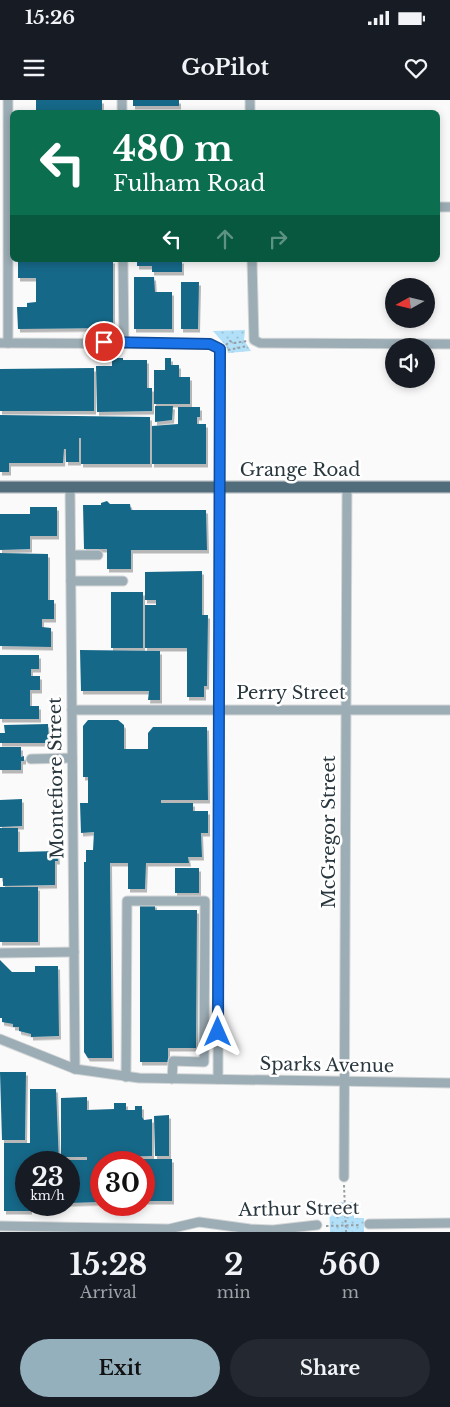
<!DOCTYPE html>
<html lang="en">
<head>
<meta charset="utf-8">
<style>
	body { margin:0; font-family:"Libre Baskerville",serif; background:#242831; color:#f1f3f6; height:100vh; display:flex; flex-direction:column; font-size:19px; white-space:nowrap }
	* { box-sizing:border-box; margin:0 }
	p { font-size:16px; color:#9ea1a6 }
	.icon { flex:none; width:28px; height:28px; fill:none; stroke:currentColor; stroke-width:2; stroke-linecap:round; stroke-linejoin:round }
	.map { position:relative; height:1132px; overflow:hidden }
	.sheet { display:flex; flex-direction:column; background:#171b24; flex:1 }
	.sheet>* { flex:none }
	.guide { position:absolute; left:10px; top:10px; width:430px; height:152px; border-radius:8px; box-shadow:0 2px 8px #0003; background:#0b6e4f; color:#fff; overflow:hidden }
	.needle { width:32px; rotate:262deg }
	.fabs { position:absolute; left:385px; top:178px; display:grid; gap:10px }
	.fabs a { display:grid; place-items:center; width:50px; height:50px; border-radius:50%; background:#171b24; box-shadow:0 2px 8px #0003; font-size:25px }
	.speed { position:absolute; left:15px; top:1051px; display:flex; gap:10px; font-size:25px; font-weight:700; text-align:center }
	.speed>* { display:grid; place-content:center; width:65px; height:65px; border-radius:50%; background:#171b24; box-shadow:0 2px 8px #0003; line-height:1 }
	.speed small { font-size:12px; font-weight:400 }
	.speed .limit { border:8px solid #d22; background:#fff; color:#111 }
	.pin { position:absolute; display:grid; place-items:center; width:42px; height:42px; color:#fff; margin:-21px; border:2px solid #fff; border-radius:50%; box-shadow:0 1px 5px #0007 }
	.me { position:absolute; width:55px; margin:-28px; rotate:0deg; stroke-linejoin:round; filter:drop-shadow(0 0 4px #0008) }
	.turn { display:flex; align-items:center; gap:18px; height:105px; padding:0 20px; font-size:22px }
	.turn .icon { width:65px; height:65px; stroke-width:2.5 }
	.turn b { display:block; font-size:35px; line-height:42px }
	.lanes { display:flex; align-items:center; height:48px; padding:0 20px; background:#0003; justify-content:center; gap:25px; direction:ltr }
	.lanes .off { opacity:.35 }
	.eta { display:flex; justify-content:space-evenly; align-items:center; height:85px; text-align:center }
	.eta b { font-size:30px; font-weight:800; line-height:35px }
	.primary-button { display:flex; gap:10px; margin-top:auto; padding:10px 20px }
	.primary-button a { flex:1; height:58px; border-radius:30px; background:#95b0bd; color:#111; font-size:20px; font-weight:800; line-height:58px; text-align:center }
	.primary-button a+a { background:#242831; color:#f1f3f6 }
	.status { display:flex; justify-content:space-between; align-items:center; height:35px; padding:0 25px; background:#171b24; direction:ltr }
	.status svg { height:14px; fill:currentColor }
	header { display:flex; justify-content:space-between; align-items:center; height:65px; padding:0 20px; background:#171b24; font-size:22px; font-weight:800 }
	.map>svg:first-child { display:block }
	.grass { fill:url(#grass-dots) }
	.building { fill:#176888; filter:url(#shadow) }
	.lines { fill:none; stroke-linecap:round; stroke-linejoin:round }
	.minor-casing { stroke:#d4d7d8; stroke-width:11 }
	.major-casing { stroke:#d4d7d8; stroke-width:14 }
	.path { stroke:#969da1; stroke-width:2; stroke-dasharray:2.5 2.5; stroke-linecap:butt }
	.minor { stroke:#9dadb5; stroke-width:9 }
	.major { stroke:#516d7b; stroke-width:11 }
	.route-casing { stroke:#114b97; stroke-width:12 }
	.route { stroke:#1a73e8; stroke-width:9 }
	.labels { text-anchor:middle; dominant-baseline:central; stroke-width:5; stroke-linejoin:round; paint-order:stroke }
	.street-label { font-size:18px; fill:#29373f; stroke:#fff }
</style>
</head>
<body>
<div class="status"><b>15:26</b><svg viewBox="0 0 49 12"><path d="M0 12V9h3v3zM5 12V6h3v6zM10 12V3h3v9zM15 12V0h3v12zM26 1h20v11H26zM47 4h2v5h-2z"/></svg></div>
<header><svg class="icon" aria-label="menu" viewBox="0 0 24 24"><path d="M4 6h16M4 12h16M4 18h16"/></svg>GoPilot<svg class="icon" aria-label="heart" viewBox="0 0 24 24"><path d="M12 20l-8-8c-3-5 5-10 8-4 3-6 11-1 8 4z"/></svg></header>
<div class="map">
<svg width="450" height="1132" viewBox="0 0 450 1132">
	<defs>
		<pattern id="grass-dots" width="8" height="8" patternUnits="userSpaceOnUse" patternTransform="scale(1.25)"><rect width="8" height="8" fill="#b2e0f8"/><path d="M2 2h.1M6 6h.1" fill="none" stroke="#99c1d6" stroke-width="1.8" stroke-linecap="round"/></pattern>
		<filter id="shadow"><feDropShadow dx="2" dy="3.5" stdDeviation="0" flood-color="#0004"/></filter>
	</defs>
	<rect width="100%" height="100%" fill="#fafafa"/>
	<g class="grass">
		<polygon points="245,230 244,240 251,251 228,253 226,246 213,231"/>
		<polygon points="354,1102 354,1118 364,1118 364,1132 330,1132 329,1103"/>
	</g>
	<g class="building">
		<rect x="36" y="0" width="66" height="12"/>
		<rect x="133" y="0" width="46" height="6"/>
		<polygon points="18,160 113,160 113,228 18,229 17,207 27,207 27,203 36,202 36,178 18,178"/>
		<polygon points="137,160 182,160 182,172 152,172 152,166 137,166"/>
		<polygon points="134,177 154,177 155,192 172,192 172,229 134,229"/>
		<polygon points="181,182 199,182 198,229 181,229"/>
		<polygon points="112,258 123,258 123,260 147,260 147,288 152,288 152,311 97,312 96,266 112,266"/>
		<polygon points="165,258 171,258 171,265 179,265 179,277 190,277 190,304 154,304 154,270 165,270"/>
		<polygon points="94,268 94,311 0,311 0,269"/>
		<polygon points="155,306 173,306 172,320 155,322"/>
		<polygon points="178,307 200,307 200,317 197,317 197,324 206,324 206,364 152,364 152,326 178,324"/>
		<polygon points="0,315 150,317 150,364 81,364 81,338 79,338 79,362 66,362 66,349 64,349 63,363 9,363 9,372 0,372"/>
		<polygon points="107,401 110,404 130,404 131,410 206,410 207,450 131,450 131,469 107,469 107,449 84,449 83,405 101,405 101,403"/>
		<polygon points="30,407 57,407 57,436 30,436 30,449 0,450 0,414 30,414"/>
		<polygon points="0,453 48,454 48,500 54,500 54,519 42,519 42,527 51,528 51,547 0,546"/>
		<polygon points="202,471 202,515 208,515 207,586 204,586 204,597 187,597 187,548 145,548 145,505 156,505 156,500 145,500 145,472"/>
		<rect x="111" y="492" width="32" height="56"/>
		<polygon points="80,550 160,551 160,600 148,600 149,591 81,591"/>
		<polygon points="0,555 39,555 39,569 31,569 31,576 40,576 40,590 30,590 30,606 39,606 39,619 0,619"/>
		<polygon points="88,620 118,620 124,625 124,649 148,649 148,633 153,627 207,627 208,700 161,700 161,703 193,703 193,711 208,711 208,733 201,733 202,757 188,757 189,763 146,763 145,789 128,789 128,763 110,763 112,958 88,958 84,952 84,762 86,762 86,750 93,750 94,732 81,733 80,703 88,703 88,677 83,677 83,626"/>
		<polygon points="48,624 49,643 0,643 0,633 5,633 4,625"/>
		<polygon points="0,647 21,647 21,657 24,656 24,661 21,661 21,670 0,670"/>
		<polygon points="22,699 22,726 0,727 0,700"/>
		<polygon points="0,728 18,728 18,752 57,751 58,761 55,761 55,785 3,786 3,778 0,778"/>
		<rect x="175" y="768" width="24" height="25"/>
		<rect x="0" y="787" width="38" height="55"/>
		<polygon points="140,804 155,804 155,810 197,810 196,948 168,948 168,962 140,962"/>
		<polygon points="0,860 12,872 35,872 35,866 58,866 59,936 31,937 31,934 19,931 19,927 13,927 13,924 2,922 2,918 0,918"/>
		<polygon points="0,972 26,972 25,1040 2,1040"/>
		<polygon points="30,989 56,989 59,1062 26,1062 26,1105 30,1105 30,1111 4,1111 4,1043 30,1043"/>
		<polygon points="87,997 87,1010 114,1009 114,1003 126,1003 126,1010 135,1010 135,1006 142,1006 142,1017 144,1020 152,1019 152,1056 115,1057 115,1062 101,1062 101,1102 69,1103 69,1062 60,1062 60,1060 87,1060 87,1057 61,1057 61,998"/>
		<polygon points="169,1015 169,1056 155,1056 154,1016"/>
		<polygon points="129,1059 172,1059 172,1101 144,1101 144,1062 129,1062"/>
	</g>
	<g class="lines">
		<defs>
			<g id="minor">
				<polyline points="8,0 8,243"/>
				<polyline points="122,0 122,12"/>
				<polyline points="250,0 250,12"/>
				<polyline points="438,107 450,107"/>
				<polyline points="123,160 124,242"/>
				<polyline points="252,160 254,240 260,243 450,244"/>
				<polyline points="0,243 210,244 220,249 218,979"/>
				<polyline points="70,387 75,969"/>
				<polyline points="71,455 98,455"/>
				<polyline points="71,481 123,481"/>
				<polyline points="72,610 450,610"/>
				<polyline points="31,659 72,658"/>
				<polyline points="0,853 74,852"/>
				<polyline points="0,939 75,969 139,978 450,983"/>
				<polyline points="126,977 127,801 205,801 204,962 173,961 172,979"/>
				<polyline points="344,1077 347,387"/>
				<polyline points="369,1124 450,1123"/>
				<polyline points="0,1126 169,1129 199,1122 250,1129 273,1130 317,1125"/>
			</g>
			<polyline id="major" points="0,387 450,387"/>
		</defs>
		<use href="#minor" class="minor-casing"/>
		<use href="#major" class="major-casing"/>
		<g class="path">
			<polyline points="226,245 230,241 234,243 247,241"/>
			<polyline points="228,250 247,246"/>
			<polyline points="344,1085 346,1132"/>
			<polyline points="326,1126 361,1125"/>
		</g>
		<use href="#minor" class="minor"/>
		<use href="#major" class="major"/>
	</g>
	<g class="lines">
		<defs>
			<polyline id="route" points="104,242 210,244 220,249 218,932"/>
		</defs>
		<use href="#route" class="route-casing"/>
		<use href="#route" class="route"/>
	</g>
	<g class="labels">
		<g class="street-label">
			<text x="300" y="370">Grange Road</text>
			<text x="291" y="593">Perry Street</text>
			<text transform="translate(56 678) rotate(-91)">Montefiore Street</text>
			<text transform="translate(329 732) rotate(-90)">McGregor Street</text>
			<text transform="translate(327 965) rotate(1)">Sparks Avenue</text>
			<text transform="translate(299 1109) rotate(-1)">Arthur Street</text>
		</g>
	</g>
</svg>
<div class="fabs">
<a><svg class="needle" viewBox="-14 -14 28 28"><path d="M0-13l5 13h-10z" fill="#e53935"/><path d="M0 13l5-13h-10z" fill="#9ea1a6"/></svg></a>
<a><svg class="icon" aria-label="sound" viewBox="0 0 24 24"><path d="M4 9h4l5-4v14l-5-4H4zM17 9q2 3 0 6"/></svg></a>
</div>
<div class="speed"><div>23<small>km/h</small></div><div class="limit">30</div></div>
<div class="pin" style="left:104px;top:242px;background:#d93025"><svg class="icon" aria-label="arrive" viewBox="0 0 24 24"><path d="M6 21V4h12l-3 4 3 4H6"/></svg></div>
<svg class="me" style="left:218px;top:932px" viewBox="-20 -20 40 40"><path d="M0-17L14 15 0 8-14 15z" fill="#1a73e8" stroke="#fff" stroke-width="4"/></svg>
<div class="guide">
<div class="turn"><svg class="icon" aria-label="left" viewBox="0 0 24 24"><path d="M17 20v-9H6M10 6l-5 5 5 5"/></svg><div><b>480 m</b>Fulham Road</div></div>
<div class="lanes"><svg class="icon" aria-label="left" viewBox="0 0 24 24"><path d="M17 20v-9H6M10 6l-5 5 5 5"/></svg><svg class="icon off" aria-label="ahead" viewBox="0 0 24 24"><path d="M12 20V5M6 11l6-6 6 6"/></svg><svg class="icon off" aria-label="right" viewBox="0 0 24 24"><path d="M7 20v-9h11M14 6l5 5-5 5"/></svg></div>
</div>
</div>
<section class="sheet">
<div class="eta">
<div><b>15:28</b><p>Arrival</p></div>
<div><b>2</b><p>min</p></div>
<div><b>560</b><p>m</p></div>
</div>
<div class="primary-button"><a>Exit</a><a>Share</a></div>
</section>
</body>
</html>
